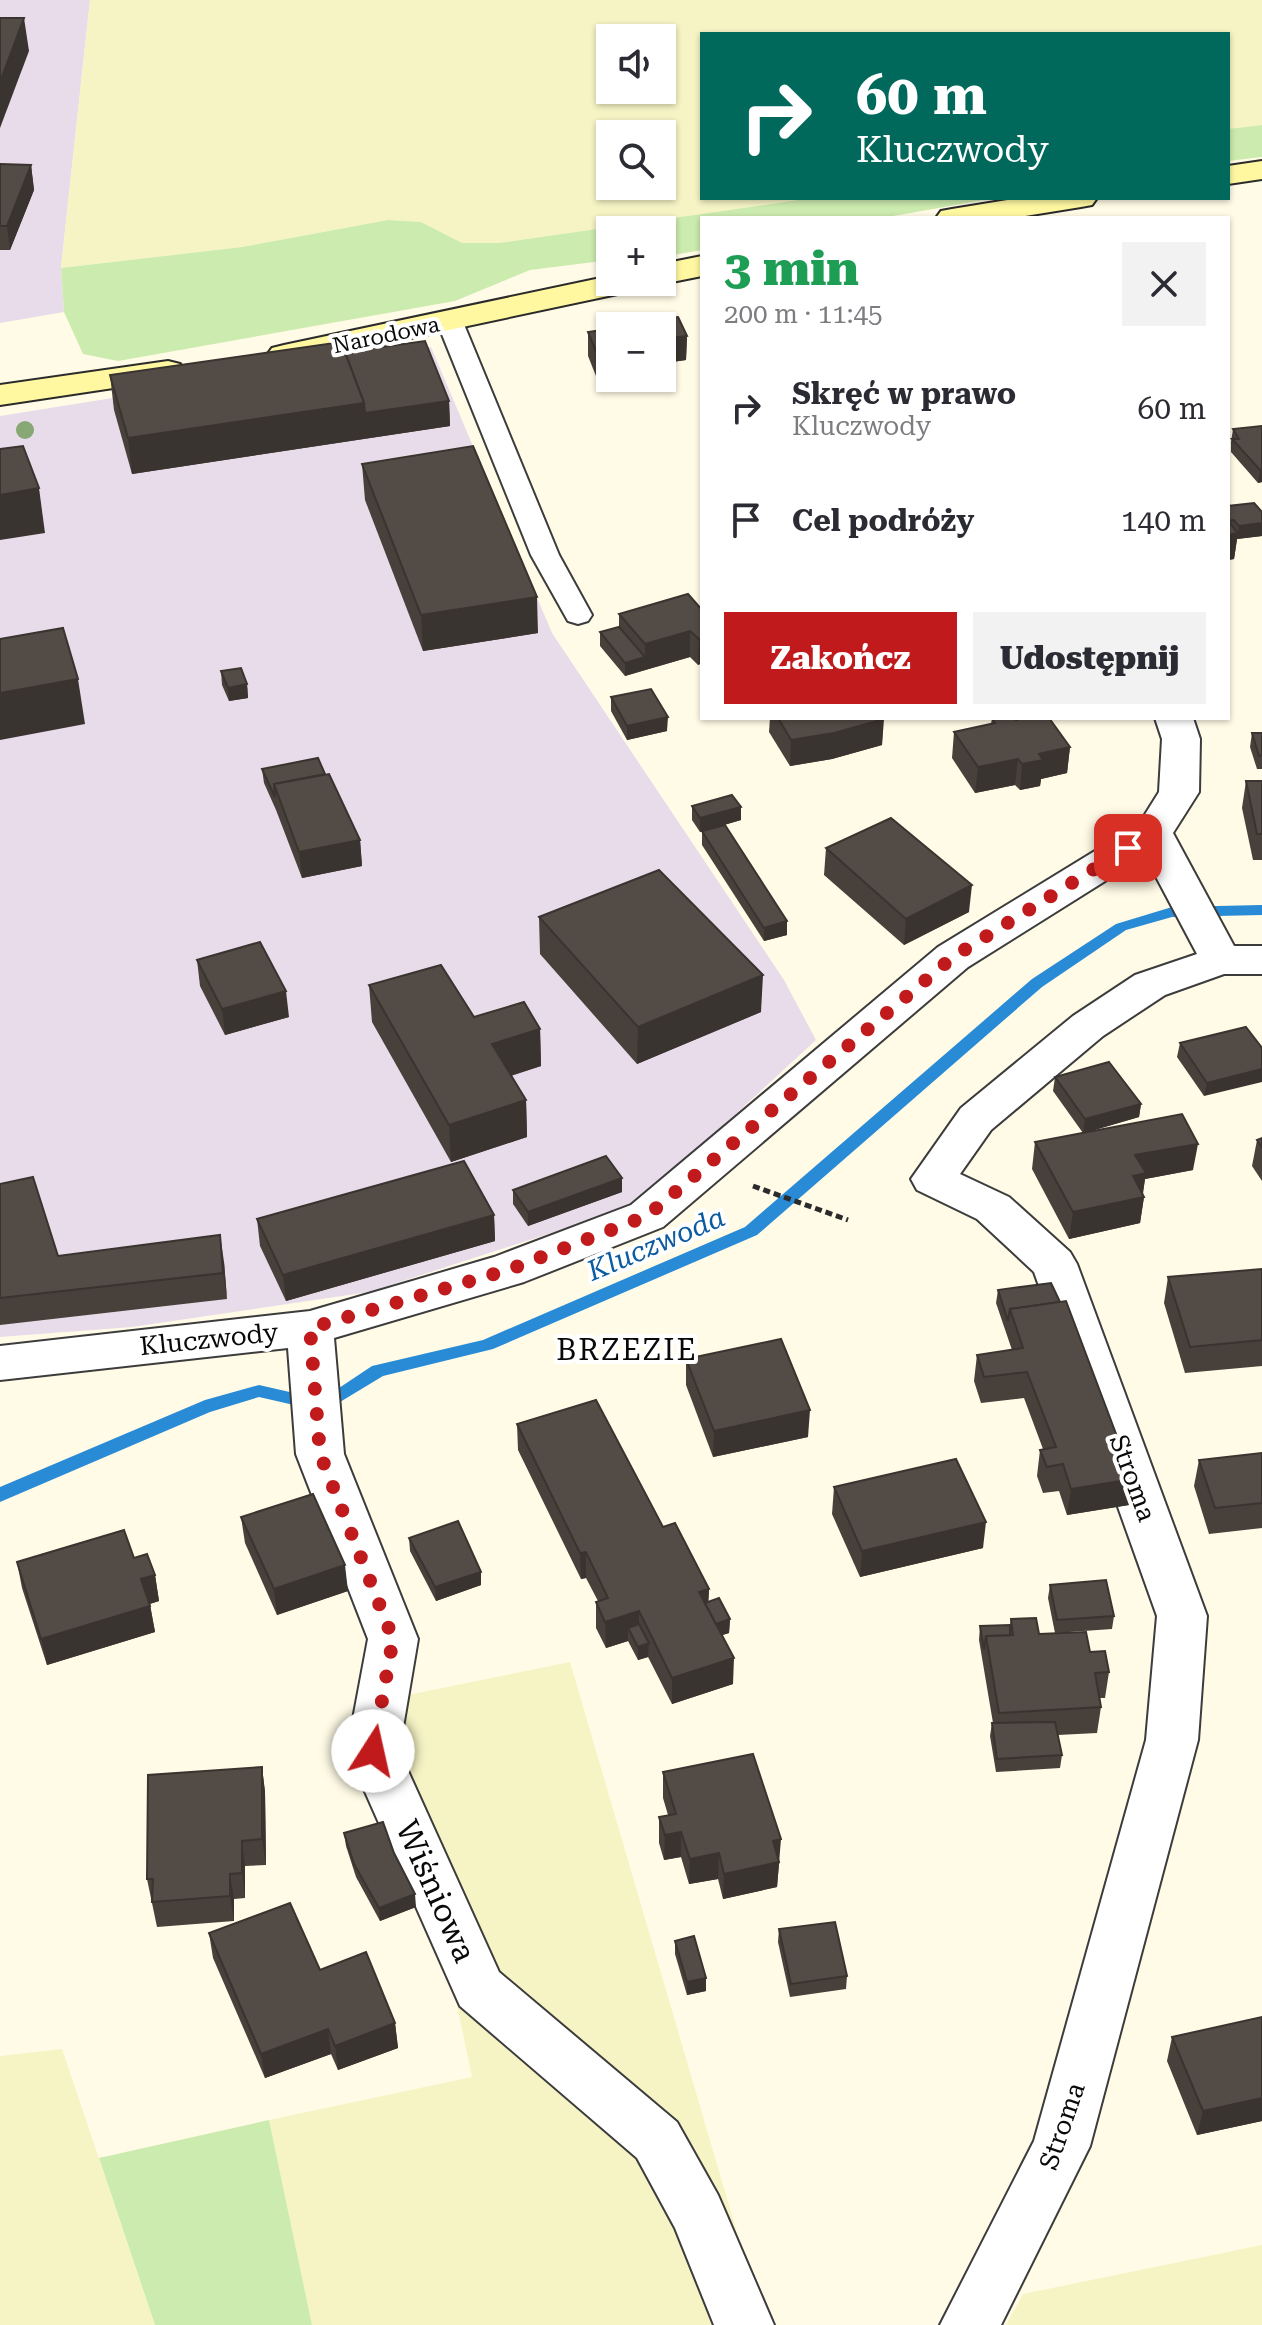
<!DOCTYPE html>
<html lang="pl">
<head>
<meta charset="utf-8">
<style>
	body { margin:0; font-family:"Roboto Serif",serif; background:#f2f2f3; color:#2b2b33; height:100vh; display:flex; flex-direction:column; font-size:30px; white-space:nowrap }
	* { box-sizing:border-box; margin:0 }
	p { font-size:26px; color:#7c7c81 }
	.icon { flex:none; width:44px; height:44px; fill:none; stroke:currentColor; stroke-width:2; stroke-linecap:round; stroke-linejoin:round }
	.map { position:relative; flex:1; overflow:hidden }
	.side { position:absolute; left:700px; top:216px; width:530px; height:504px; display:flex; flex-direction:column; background:#fff; border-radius:0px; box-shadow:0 2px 6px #0004 }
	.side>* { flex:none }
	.top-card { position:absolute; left:700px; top:32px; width:530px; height:168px; border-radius:0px; box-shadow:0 2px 6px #0004; background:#00695c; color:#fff; overflow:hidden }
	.fabs { position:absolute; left:596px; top:24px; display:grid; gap:16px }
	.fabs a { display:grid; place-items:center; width:80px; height:80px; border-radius:0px; background:#fff; box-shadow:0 2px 6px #0004; font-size:40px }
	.pin { position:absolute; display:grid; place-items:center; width:68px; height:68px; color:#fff; margin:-34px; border-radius:16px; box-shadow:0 4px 12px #0006 }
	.me { position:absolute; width:88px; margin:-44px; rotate:10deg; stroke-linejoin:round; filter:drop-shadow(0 0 6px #0008) }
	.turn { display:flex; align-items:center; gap:28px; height:168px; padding:0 24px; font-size:36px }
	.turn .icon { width:104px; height:104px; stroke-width:2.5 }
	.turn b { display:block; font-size:56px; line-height:68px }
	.round { display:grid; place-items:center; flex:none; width:84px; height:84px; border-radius:0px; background:#f2f2f3 }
	.summary { display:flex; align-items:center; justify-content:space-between; height:136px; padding:0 24px }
	h1 { font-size:48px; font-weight:800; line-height:60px; color:#1e9e55 }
	.action { display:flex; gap:16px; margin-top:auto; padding:16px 24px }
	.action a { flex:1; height:92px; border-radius:0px; background:#c11a1c; color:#fff; font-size:32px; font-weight:800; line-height:92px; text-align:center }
	.action a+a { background:#f2f2f3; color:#2b2b33 }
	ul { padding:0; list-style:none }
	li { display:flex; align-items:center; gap:24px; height:112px; padding:0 24px }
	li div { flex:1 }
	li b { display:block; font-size:30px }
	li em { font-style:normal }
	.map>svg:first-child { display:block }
	.industrial { fill:#e9dcea }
	.farmland { fill:#f6f4c5; fill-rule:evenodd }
	.green { fill:#ccebae }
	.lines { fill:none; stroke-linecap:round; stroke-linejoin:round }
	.stream { fill:#298bd6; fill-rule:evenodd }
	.lane-casing { stroke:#3c3c3c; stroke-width:4 }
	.street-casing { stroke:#3c3c3c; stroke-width:4 }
	.secondary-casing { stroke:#2b2b2b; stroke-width:4 }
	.path { stroke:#2b2b2b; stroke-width:5; stroke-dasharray:7 4; stroke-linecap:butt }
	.lane { fill:#fff; fill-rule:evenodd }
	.street { fill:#fff; fill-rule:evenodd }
	.secondary { fill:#fff8a1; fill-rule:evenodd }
	.tree { fill:#87a874 }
	.wall { fill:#47403b }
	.shaded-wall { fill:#3a3430 }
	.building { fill:#534b45; stroke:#3a3430; stroke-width:2 }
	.route { stroke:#c11a1c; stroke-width:14; stroke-dasharray:0 25.2 }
	.labels { text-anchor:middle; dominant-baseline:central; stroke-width:8; stroke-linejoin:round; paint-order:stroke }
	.far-street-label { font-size:22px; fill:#090909; stroke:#fff }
	.street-label { font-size:26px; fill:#090909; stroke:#fff }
	.water-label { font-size:28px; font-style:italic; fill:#0d5ba1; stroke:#fff }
	.quarter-label { font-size:30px; letter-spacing:2px; fill:#090909; stroke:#fff }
	.near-street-label { font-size:32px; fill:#090909; stroke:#fff }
</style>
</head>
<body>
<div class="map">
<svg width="1262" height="2325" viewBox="0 0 1262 2325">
	<rect width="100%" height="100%" fill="#fffbe6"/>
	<g class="industrial">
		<polygon points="0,0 90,0 61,268 64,312 0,323"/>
		<polygon points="431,347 552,633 784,980 816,1040 637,1205 369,1292 132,1327 0,1337 0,416"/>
	</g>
	<g class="farmland">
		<path d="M90 0H1262V125L1228 129V34H702V198H812L499 243H462L421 222 388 220 242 247 61 268ZM610 38H662V90H610ZM610 134H662V186H610Z"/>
		<polygon points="570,1662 764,2325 312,2325 269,2120 472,2077 393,1698"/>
		<polygon points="62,2049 155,2325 0,2325 0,2056"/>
		<polygon points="1262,2245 1262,2325 1006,2325 1023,2294"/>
	</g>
	<g class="green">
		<polygon points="1262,125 1262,157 1228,161 1228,129"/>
		<polygon points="812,198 995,198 882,218 702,218 702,250 662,257 662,230 610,230 610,260 530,270 455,301 118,361 83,354 64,312 61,268 242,247 388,220 421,222 462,243 499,243"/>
		<polygon points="269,2120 312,2325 155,2325 99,2158"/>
	</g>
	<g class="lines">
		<polygon class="stream" points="1262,905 1262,915 1172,917 1126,930 1042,987 757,1235 493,1349 383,1376 340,1402 294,1405 259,1397 210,1412 0,1502 0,1487 205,1400 259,1385 294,1393 336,1390 372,1366 483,1340 745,1227 1032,979 1116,924 1172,907"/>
		<defs>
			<polygon id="lane" points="450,314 459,317 463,322 559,555 592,615 588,621 578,624 568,621 531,555 437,322 441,317"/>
			<polygon id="street" points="1155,718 1193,718 1200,739 1199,792 1173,833 1234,946 1262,946 1262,974 1224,974 1165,995 1103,1036 991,1130 960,1174 1009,1197 1070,1252 1077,1264 1207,1616 1198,1740 1090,2146 1001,2325 940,2325 1034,2141 1146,1740 1157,1616 1034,1272 977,1219 917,1190 911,1179 961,1108 1073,1016 1135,975 1197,954 1145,856 968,967 663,1227 524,1282 334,1338 344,1454 418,1639 399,1751 499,1972 677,2122 718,2195 774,2325 714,2325 675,2228 637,2158 460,2006 347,1751 368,1639 296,1454 288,1348 0,1380 0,1346 310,1311 494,1257 631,1205 938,947 1139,824 1159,792 1162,739"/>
			<g id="secondary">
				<polygon points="1262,161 1262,179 1228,184 1228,166"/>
				<polygon points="1020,198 1097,198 1092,205 1081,207 1013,218 936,218 941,211 952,209"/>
				<polygon points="702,256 702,276 662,284 655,282 662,282 662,264"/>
				<polygon points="610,276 610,282 643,282 638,289 627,292 284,365 272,362 267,355 272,348 284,345"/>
				<polygon points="168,361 180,364 185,371 180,378 0,405 0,385"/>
			</g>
		</defs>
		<use href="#lane" class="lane-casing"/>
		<use href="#street" class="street-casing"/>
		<use href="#secondary" class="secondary-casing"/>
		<polyline class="path" points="753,1186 848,1220"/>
		<use href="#lane" class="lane"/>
		<use href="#street" class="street"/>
		<use href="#secondary" class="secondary"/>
	</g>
	<circle class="tree" cx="25" cy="430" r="9"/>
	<g class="wall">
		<polygon points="0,164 31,165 34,190 10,250 0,250"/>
		<polygon points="678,317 687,336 686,360 672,362 672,377 635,382 635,386 602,391 588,356 588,332 610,329 610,378 662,378 662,326 629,326 629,324"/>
		<polygon points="345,352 449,401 450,426 132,474 114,410 110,375"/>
		<polygon points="1262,426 1262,482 1258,483 1231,452 1231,442 1233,429"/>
		<polygon points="362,464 538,633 423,651 365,500"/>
		<polygon points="1228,506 1262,536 1237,539 1234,559 1228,560"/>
		<polygon points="702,610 702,663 698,665 690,657 625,676 600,646 600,632 619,627 619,614"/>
		<polygon points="221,671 247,684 248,698 229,701 222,685"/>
		<polygon points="611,697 667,731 627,740 611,711"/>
		<polygon points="770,718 883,718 882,745 832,759 790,766 769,732"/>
		<polygon points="992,718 1016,720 1070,747 1067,773 1041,779 1040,786 1020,790 1015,785 975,793 952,758 954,732 991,724"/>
		<polygon points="1252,733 1262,733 1262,769 1257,769 1250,747"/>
		<polygon points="262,769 325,774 360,840 362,866 302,878 276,810 264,783"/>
		<polygon points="1246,781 1262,781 1262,860 1253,860 1242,808"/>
		<polygon points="692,806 741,807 741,820 700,832 692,820"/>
		<polygon points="702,831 787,935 764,941 702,845"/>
		<polygon points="826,848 969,912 904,945 824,875"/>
		<polygon points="539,917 761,1012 637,1064 540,954"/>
		<polygon points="197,960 289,1017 225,1035 200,986"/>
		<polygon points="369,985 474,1017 540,1029 541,1066 511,1076 526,1100 527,1137 451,1162 372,1022"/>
		<polygon points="1180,1043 1262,1048 1204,1096 1177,1057"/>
		<polygon points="1055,1077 1141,1104 1139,1117 1085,1133 1193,1170 1145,1179 1143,1194 1144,1197 1140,1223 1069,1239 1032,1169 1035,1142 1083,1133 1053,1091"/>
		<polygon points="1262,1138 1262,1181 1252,1166 1257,1140"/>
		<polygon points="622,1178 622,1192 528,1226 513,1204 513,1190"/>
		<polygon points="0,1184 58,1256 224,1262 227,1299 0,1325"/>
		<polygon points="494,1215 495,1241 286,1301 260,1246 257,1219"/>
		<polygon points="1262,1269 1262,1366 1185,1373 1164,1303 1168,1277"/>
		<polygon points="998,1290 1133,1479 1129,1505 1067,1515 1059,1491 1043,1493 1037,1476 1040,1450 1043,1449 1024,1398 981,1403 974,1381 977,1355 1012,1350 996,1303"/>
		<polygon points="686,1359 808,1437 713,1457 686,1385"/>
		<polygon points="517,1424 663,1527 709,1589 708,1601 730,1619 729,1633 722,1635 733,1684 672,1704 648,1657 638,1660 628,1641 606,1648 596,1628 596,1602 598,1601 586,1578 581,1579 518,1450"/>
		<polygon points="1262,1453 1262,1528 1209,1534 1194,1486 1199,1460"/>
		<polygon points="834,1487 983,1548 860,1577 832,1514"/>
		<polygon points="241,1517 348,1591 277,1615 245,1543"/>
		<polygon points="409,1538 481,1572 481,1585 436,1601 410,1551"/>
		<polygon points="134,1558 155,1575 159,1601 150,1604 155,1632 47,1665 22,1588 17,1562"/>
		<polygon points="1050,1585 1114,1616 1112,1629 1055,1633 1048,1598"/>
		<polygon points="1011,1619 1039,1634 1090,1652 1109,1672 1105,1698 1100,1698 1101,1707 1097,1733 1058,1735 1062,1755 1060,1768 996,1772 990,1736 992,1723 993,1723 979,1640 980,1626 1010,1625"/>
		<polygon points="262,1767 265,1792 266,1865 245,1866 245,1898 234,1899 234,1921 157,1927 147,1879"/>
		<polygon points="663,1772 780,1864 779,1864 777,1887 723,1899 718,1879 689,1884 681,1857 664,1860 659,1843 659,1817 668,1815 663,1798"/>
		<polygon points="344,1833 394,1853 416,1907 380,1921 356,1877 346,1846"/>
		<polygon points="779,1929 847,1976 846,1989 790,1997 778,1942"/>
		<polygon points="209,1933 320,1970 395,2023 398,2048 338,2070 331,2054 265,2078 213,1958"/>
		<polygon points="675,1941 706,1978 706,1991 687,1995 675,1954"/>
		<polygon points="1262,2017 1262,2121 1197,2135 1167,2061 1172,2037"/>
	</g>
	<g class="shaded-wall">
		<polygon points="24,18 29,51 0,128 0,82"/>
		<polygon points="31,165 34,190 10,250 7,226"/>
		<polygon points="687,336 686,360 672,362 672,377 635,382 635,386 602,391 602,366 610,365 610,378 662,378 662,353 666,338"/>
		<polygon points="449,401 450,426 132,474 128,438 364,403"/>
		<polygon points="1260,470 1262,470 1262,482 1258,483"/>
		<polygon points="39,488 45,533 0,540 0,495"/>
		<polygon points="1262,523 1262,536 1237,539 1239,526"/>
		<polygon points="1238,533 1234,559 1228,560 1228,535"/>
		<polygon points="537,597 538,633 423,651 421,615"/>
		<polygon points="690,631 690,657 645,670 645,644"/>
		<polygon points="702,638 702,663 698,665 699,639"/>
		<polygon points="645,657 645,670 625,676 625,663"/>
		<polygon points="78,679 85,724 0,740 0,693"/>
		<polygon points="247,684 248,698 229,701 228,688"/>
		<polygon points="668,717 667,731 627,740 627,726"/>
		<polygon points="884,719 882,745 832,759 790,766 791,740"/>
		<polygon points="1070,747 1067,773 1041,779 1040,786 1020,790 1022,764 1039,754"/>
		<polygon points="1018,759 1015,785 975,793 978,767"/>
		<polygon points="741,807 741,820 700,832 700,818"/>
		<polygon points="360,840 362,866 302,878 299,852"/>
		<polygon points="972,885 969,912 904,945 906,919"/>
		<polygon points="787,921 787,935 764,941 764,928"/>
		<polygon points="763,975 761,1012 637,1064 638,1027"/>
		<polygon points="286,991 289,1017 225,1035 222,1009"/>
		<polygon points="540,1029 541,1066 493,1081 492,1044"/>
		<polygon points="1262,1069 1262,1082 1204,1096 1207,1083"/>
		<polygon points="526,1100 527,1137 451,1162 449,1125"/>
		<polygon points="1141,1104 1139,1117 1083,1133 1085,1119"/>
		<polygon points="1198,1144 1193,1170 1145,1179 1142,1197 1144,1197 1140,1223 1069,1239 1073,1212 1135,1155"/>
		<polygon points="622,1178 622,1192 528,1226 528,1212"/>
		<polygon points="494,1215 495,1241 286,1301 283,1275"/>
		<polygon points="220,1235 224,1262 227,1299 223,1273"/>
		<polygon points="810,1410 808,1437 713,1457 714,1431"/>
		<polygon points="1133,1479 1129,1505 1067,1515 1071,1489"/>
		<polygon points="986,1522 983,1548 860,1577 862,1551"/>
		<polygon points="586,1552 586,1578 581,1579 580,1553"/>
		<polygon points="345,1565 348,1591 277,1615 274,1589"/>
		<polygon points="481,1572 481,1585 436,1601 435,1587"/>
		<polygon points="155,1575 159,1601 146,1605 141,1579"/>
		<polygon points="709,1589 708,1615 699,1592"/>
		<polygon points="150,1606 155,1632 47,1665 41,1639"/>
		<polygon points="639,1611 639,1637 628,1628 628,1641 606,1648 605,1622"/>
		<polygon points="730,1619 729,1633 710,1639 710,1626"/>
		<polygon points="649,1643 648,1657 638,1660 638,1647"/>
		<polygon points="734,1658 733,1684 672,1704 672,1678"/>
		<polygon points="262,1767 265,1792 266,1865 262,1839"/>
		<polygon points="681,1832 681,1857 664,1860 665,1835"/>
		<polygon points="781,1839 777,1887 723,1899 724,1874 773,1841"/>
		<polygon points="242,1841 245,1866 245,1898 242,1873"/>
		<polygon points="719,1853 718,1879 689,1884 690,1859"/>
		<polygon points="230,1874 234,1899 234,1921 230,1896"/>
		<polygon points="415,1894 416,1907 380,1921 379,1908"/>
		<polygon points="706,1978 706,1991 687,1995 687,1982"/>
		<polygon points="395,2023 398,2048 338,2070 335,2046"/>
		<polygon points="328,2029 331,2054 265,2078 261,2054"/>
		<polygon points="1262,2098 1262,2121 1197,2135 1203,2111"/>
	</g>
	<g class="building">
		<polygon points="0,18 24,18 0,82"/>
		<polygon points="0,164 31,165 7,226 0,226"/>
		<polygon points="678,317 687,336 666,338 672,352 662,353 662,326 630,326 629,324"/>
		<polygon points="610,329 610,365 602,366 588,332"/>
		<polygon points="425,341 449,401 365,413 364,403 345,352"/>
		<polygon points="341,342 364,403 128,438 110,375"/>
		<polygon points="1262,426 1262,470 1260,470 1232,439 1239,439 1233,429"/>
		<polygon points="23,446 39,488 0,495 0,449"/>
		<polygon points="473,446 537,597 421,615 362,464"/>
		<polygon points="1254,503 1262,512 1262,523 1239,526 1234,520 1228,521 1228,506"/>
		<polygon points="1228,521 1238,533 1228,535"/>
		<polygon points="688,594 702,610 702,638 699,639 690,631 645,644 619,614"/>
		<polygon points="619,627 645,657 625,663 600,632"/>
		<polygon points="63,628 78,679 0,693 0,639"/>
		<polygon points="241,668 247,684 228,688 221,671"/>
		<polygon points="651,689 668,717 627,726 611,697"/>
		<polygon points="778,718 883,718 884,719 834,733 791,740"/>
		<polygon points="992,718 1014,718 1016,720 1023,718 1049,718 1070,747 1039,754 1043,760 1022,764 1018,759 978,767 954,732 995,723"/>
		<polygon points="1252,733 1262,733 1262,755 1259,756"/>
		<polygon points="318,758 325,774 274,784 275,797 262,769"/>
		<polygon points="329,774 360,840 299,852 274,784"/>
		<polygon points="1246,781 1262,781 1262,834 1257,834"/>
		<polygon points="732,795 741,807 700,818 692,806"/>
		<polygon points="891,818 972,885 906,919 826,848"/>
		<polygon points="725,825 787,921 764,928 702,831"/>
		<polygon points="659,870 763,975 638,1027 539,917"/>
		<polygon points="260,942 286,991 222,1009 197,960"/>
		<polygon points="441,965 474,1017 524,1002 540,1029 492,1044 526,1100 449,1125 369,985"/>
		<polygon points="1246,1027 1262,1048 1262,1069 1207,1083 1180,1043"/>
		<polygon points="1109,1062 1141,1104 1085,1119 1055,1077"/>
		<polygon points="1182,1114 1198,1144 1135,1155 1146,1173 1133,1176 1144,1197 1073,1212 1035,1142"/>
		<polygon points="1262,1138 1262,1147 1257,1140"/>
		<polygon points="606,1156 622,1178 528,1212 513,1190"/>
		<polygon points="464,1161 494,1215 283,1275 257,1219"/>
		<polygon points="33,1177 58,1256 220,1235 223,1273 0,1298 0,1184"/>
		<polygon points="1262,1269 1262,1340 1190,1347 1168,1277"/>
		<polygon points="1051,1283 1060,1302 1010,1309 1008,1321 998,1290"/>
		<polygon points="1066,1301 1133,1479 1071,1489 1063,1464 1047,1467 1040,1450 1056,1447 1027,1372 984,1377 977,1355 1023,1348 1010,1309"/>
		<polygon points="781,1339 810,1410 714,1431 686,1359"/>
		<polygon points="596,1400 663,1527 675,1523 709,1589 699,1592 734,1658 672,1678 639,1611 605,1622 596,1602 608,1598 586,1552 580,1553 517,1424"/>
		<polygon points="1262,1453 1262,1503 1215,1508 1199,1460"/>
		<polygon points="956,1459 986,1522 862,1551 834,1487"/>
		<polygon points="313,1494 345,1565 274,1589 241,1517"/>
		<polygon points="458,1521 481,1572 435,1587 409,1538"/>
		<polygon points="124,1530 134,1558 147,1554 155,1575 141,1579 150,1606 41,1639 17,1562"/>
		<polygon points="1106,1580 1114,1616 1057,1620 1050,1585"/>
		<polygon points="719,1598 730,1619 716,1624 705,1603"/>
		<polygon points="1036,1618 1039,1634 1086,1632 1090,1652 1105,1651 1109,1672 1095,1673 1101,1707 999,1713 986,1636 1013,1635 1011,1619"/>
		<polygon points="639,1624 649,1643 638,1647 628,1628"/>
		<polygon points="1010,1625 1010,1635 986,1636 984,1649 980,1626"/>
		<polygon points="1055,1722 1062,1755 997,1759 992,1723"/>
		<polygon points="753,1754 781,1839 773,1841 779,1862 724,1874 719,1853 690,1859 681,1832 665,1835 659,1817 676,1814 663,1772"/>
		<polygon points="262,1767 262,1839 242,1841 242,1873 230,1874 230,1896 152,1902 153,1879 147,1879 148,1775"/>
		<polygon points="383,1822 394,1853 415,1894 379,1908 354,1864 344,1833"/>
		<polygon points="290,1903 320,1970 366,1952 395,2023 335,2046 328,2029 261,2054 209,1933"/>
		<polygon points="835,1922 847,1976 791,1984 779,1929"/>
		<polygon points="694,1936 706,1978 687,1982 675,1941"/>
		<polygon points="1262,2017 1262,2098 1203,2111 1172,2037"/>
	</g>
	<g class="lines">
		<polyline class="route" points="373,1751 393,1639 320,1454 310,1328 508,1270 647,1216 953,957 1128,848"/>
	</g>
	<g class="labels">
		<g class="far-street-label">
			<text transform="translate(386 335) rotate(-12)">Narodowa</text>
		</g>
		<g class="street-label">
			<text transform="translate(209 1339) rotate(-6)">Kluczwody</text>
			<text transform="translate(1133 1478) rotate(70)">Stroma</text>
			<text transform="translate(1062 2126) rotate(-71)">Stroma</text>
		</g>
		<g class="water-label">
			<text transform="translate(656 1244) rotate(-23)">Kluczwoda</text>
		</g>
		<g class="quarter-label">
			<text x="627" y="1349">BRZEZIE</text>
		</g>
		<g class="near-street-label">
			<text transform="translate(436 1891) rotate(66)">Wiśniowa</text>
		</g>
	</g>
</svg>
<div class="fabs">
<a><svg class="icon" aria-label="sound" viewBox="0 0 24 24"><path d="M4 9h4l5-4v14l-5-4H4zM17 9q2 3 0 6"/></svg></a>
<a><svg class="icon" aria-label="search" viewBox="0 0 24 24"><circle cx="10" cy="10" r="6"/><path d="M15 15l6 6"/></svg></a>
<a>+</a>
<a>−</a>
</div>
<div class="pin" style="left:1128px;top:848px;background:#d93025"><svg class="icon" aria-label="arrive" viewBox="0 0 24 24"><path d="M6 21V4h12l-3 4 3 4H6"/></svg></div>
<svg class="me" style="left:373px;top:1751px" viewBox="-20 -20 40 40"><circle r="19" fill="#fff"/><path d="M0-13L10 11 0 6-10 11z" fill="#c11a1c"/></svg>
<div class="top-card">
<div class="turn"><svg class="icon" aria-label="right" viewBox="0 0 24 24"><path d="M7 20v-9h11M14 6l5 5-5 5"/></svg><div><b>60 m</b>Kluczwody</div></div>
</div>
<section class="side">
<div class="summary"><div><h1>3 min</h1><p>200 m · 11:45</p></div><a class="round"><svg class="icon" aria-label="close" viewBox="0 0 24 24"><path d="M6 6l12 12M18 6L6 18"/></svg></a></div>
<ul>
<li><svg class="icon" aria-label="right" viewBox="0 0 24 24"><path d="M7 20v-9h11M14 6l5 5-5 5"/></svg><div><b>Skręć w prawo</b><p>Kluczwody</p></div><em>60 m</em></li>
<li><svg class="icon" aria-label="arrive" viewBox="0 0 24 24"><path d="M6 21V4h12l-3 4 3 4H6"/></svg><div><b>Cel podróży</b></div><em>140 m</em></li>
</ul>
<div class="action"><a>Zakończ</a><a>Udostępnij</a></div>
</section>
</div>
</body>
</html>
